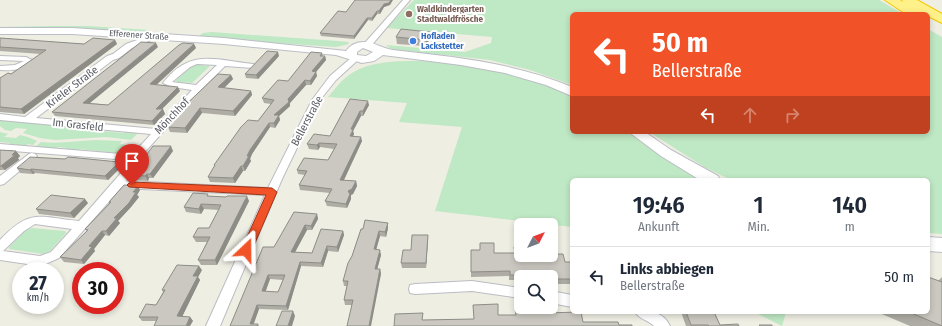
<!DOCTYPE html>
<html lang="de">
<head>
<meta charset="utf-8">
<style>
	body { margin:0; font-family:"Fira Sans Condensed",sans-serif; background:#f2f2f3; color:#1f2937; height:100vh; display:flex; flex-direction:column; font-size:15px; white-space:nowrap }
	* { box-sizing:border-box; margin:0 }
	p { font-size:13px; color:#747a83 }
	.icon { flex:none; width:22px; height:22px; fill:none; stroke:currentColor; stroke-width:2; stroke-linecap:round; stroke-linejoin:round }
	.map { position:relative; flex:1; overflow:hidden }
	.drawer { position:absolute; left:570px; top:178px; width:360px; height:136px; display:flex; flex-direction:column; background:#fff; border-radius:6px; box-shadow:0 2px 6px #0003 }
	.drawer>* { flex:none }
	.banner { position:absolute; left:570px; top:12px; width:360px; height:122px; border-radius:6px; box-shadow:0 2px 6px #0003; background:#f15227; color:#fff; overflow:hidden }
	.needle { width:26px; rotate:48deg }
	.fabs { position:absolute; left:514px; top:218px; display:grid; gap:8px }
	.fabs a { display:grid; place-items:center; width:44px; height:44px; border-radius:6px; background:#fff; box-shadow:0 2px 6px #0003; font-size:20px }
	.speed { position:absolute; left:12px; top:262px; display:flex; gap:8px; font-size:20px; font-weight:700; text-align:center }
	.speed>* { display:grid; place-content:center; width:52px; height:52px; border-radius:50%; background:#fff; box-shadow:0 2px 6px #0003; line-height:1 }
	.speed small { font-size:10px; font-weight:400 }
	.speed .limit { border:6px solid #d22; background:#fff; color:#111 }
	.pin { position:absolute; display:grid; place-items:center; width:34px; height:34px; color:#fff; margin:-41px -17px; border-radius:50% 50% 50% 0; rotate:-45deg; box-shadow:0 0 4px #0007 }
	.pin .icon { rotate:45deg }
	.me { position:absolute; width:44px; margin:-22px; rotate:23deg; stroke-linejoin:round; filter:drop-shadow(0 0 3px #0008) }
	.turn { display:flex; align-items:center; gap:14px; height:84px; padding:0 16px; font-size:18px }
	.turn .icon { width:52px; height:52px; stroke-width:2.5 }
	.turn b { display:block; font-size:28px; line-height:34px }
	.lanes { display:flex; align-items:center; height:38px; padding:0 16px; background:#0003; justify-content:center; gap:20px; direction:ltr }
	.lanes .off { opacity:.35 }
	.eta { display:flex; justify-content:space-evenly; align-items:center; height:68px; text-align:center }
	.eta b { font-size:24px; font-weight:600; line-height:28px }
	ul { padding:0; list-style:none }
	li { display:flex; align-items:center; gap:12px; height:60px; padding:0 16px; border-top:1px solid #e0e1e3 }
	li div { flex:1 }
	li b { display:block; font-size:15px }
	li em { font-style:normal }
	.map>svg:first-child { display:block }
	.green { fill:#bfe8c4 }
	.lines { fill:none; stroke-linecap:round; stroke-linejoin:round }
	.street-casing { stroke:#bbbcc3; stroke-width:2 }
	.secondary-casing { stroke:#bcbec5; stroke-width:2 }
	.highway-casing { stroke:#f2c700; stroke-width:2 }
	.street { fill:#fff; fill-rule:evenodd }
	.secondary { fill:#fff; fill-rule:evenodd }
	.highway { fill:#fff18a; fill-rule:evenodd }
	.wall { fill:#aeaca5; fill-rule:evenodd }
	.shaded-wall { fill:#8d8c86 }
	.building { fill:#cac8c0; stroke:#8d8c86; fill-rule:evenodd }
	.route { fill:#f15227; stroke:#9d3519 }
	.education-dot { fill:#8d6e63; stroke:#fff; stroke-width:1.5 }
	.shop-dot { fill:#3f7fe0; stroke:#fff; stroke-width:1.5 }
	.labels { text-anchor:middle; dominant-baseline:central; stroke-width:4; stroke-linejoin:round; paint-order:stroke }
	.far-education-label { font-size:9px; font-weight:bold; fill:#785e54; stroke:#fff; text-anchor:start }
	.far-street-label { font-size:9px; fill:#5b5e65; stroke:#fff }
	.far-shop-label { font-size:9px; font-weight:bold; fill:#366cbe; stroke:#fff; text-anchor:start }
	.street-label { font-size:11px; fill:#5b5e65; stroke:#fff }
</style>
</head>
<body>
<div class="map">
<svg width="942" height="326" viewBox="0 0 942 326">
	<rect width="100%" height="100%" fill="#efeee3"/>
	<g class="green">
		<polygon points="414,0 879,0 903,14 572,14 572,85 530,70 490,60 391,49 386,45 465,52 491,43 492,37 386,28"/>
		<polygon points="50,26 88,26 149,30 145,33 0,30 0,27"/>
		<polygon points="928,29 942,37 942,234 928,233 928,180 731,180 706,168 649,132 928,132"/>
		<polygon points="212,32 338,41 348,42 349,44 336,47 204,38 199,36 203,33"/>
		<path d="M418 61C471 63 524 73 572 97V132H627L657 153 703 180H572V227L435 211 462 127 399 122 407 103 328 97C335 89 342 79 352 73 371 61 397 61 418 61Z"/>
		<polygon points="193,64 210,66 192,83 177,82 176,80"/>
		<polygon points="0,120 83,128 82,129 123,133 125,132 138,133 131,140 106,137 55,140 40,138 23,133 27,129 16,128 11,131 5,130 0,126"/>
		<polygon points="0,132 8,134 4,137 16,138 20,135 28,137 37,141 33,145 28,144 25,146 8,145 10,143 0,142"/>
		<path d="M95 140 122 141 120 144 137 146 132 150 135 151 125 155 104 154 106 152 80 149 78 151 63 150 66 148 58 147 54 150 35 147 41 142C59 144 77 141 95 140Z"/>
		<polygon points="32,228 65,231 66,233 50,251 43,254 9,249 9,247 26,230"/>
		<polygon points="754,312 786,312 782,326"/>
	</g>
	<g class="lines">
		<defs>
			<g id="street">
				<polygon points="403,0 410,0 370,47 364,47 363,45"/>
				<path d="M151 35H154L158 37 132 48 119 58 113 60 36 118 156 129 192 90 172 87 163 83C190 48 215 60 253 64L257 66 253 68 225 66 201 90 143 154 138 157V166L126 181 268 188 312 100 330 76 352 57H358L359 59 336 80 320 100 282 179 220 326H206L265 195 121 188 59 258 41 266 0 260V240C30 208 39 217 79 221L128 165V160L0 150V144L121 154C137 152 141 145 151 134L0 120V114L25 117 107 56 113 54 126 44ZM197 64 217 65 196 85 172 82 190 67ZM35 224 72 229 51 252 40 256 3 251 24 231Z"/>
				<path d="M0 56 26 57 34 61C25 70 12 71 0 70V66L15 65 24 61 0 60Z"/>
				<polygon points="32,153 35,154 37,156 35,158 4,184 0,185 0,176 29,154"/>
				<polygon points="472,281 521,288 521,298 472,291 415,294 410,293 409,289 410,285 415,284"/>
				<polygon points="551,291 572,295 572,307 551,303"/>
				<path d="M635 312C651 312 662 310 670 326H654C648 320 639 319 635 312Z"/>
			</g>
			<g id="secondary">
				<path d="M0 28H72L224 38 346 51C350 45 357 42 364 42 375 42 383 49 393 50 455 57 515 63 572 87V96L546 85 505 73 461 65 383 55 374 61 362 63 336 55 224 44 72 34H0ZM363 48 373 52 366 56 357 55V52Z"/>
				<polygon points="629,132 645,132 671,150 718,176 720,180 700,180 661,156"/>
				<polygon points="928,237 942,238 942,252 928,251"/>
			</g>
			<polygon id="highway" points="885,0 900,0 903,2 902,0 917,0 942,14 942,23 928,16 928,14 920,12 921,14 906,14"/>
		</defs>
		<use href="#street" class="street-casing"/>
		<use href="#secondary" class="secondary-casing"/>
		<use href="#highway" class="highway-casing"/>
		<use href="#street" class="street"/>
		<use href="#secondary" class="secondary"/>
		<use href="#highway" class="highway"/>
	</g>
	<g class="wall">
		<polygon points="390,5 384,7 380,14 377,14 372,21 368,20 354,39 321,36 320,33 346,12"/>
		<polygon points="396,37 430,38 426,46 397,44"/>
		<polygon points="0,38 84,44 115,40 117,44 24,114 0,112 0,78 11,74 41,54 0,51"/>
		<polygon points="194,44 196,48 156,85 180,91 162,109 165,114 154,125 55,116 52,112 158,47 90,103 108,105"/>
		<polygon points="322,53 323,56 325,56 326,60 316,72 317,76 311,85 306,85 290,103 290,106 279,116 280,120 275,128 270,127 252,154 250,159 251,161 245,171 243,171 235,183 210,182 208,177 214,167 214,165 258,121 271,104 264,103 262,98 288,81"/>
		<polygon points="279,56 258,79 246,78 245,74"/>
		<polygon points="231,75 233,79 224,88 251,91 252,95 235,116 202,113 187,133 170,132 168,127 178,115 177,113"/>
		<polygon points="350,99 369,105 363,116 361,116 353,131 354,134 353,136 362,141 344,180 356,181 357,186 353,194 351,195 351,199 347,208 327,206 325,201 330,193 300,190 299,185 305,175 298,174 297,170 328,160 334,149 320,147 318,150 309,149 307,144 330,136"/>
		<polygon points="0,150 16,151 20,156 18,158 19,160 5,170 0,170"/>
		<polygon points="173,151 153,178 149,178 148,181 134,180 131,175"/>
		<polygon points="122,166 108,180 35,173 33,174 20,173 17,168"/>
		<polygon points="140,190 137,195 139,197 131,207 118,221 120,223 109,236 105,235 94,249 95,251 84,264 64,262 60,257 87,231 85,229 110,204 109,202"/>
		<polygon points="209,196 249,201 217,265 201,265 198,260 207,242 196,242 193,237 209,228 219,210 204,209 201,214 186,212 184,207"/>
		<polygon points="88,203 74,218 39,214 36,209"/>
		<path d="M317 214 318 219 312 230H307L295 252 312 253 343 231 344 235 338 252 328 251 323 267 301 266 288 310 259 309 253 324H258L259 326H230L274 247ZM270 279 283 280 278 292H265Z"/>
		<polygon points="388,228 386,237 380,236 376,249 381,255 377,269 380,269 381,274 352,305 345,305 344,300 347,286 344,286 343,281 352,256 361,229"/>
		<polygon points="428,240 426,268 402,268 401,263 411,250"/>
		<polygon points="514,247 521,255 565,262 572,262 572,284 551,284 551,277 521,277 521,280 509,280 509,276 471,277 471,250 494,253 514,253"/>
		<polygon points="202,270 198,277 200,280 182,317 190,317 193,321 142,321 139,317 156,305 163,292 162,290"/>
		<polygon points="942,277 942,326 910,326 877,312 928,312 938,281"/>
		<polygon points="681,312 714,312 720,325 739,326 686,326"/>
	</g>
	<g class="shaded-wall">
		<polygon points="391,0 393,0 390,5 384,7 380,14 379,11 384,4"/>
		<polygon points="377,11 377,14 372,21 372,18"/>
		<polygon points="367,18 368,20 354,39 354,36"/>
		<polygon points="430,32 430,38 426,46 426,40"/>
		<polygon points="115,40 117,44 24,114 21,109"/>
		<polygon points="156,43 158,47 85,107 83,103"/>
		<polygon points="194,44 196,48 152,89 150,84"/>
		<polygon points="278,52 279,56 258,79 256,75"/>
		<polygon points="325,56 326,60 316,72 317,76 311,85 310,81 312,71"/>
		<polygon points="231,75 233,79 220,92 218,87"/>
		<polygon points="305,80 306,85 290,103 290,106 279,116 280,120 275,128 274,123 274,115"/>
		<polygon points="178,87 180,91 158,113 156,109"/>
		<polygon points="251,91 252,95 235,116 233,111"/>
		<polygon points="368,101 369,105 363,116 363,111"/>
		<polygon points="200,108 202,113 187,133 185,128"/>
		<polygon points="163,109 165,114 154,125 152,121"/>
		<polygon points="360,111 361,116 353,131 354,134 351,140 350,136 351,129"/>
		<polygon points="269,123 270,127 252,154 250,159 251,161 245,171 243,166 247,156 250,150"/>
		<polygon points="361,137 362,141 342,184 340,180"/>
		<polygon points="319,143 320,147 318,150 317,145"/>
		<polygon points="171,146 173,151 153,178 150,174"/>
		<polygon points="16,151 20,156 18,158 19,160 5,170 1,166"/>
		<polygon points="119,162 122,166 108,180 105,176"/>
		<polygon points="241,166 243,171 235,183 233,178"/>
		<polygon points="31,169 35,173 33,174 30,170"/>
		<polygon points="147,174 149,178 148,181 145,176"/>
		<polygon points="356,181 357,186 353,194 351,195 351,199 347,208 346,204 348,191"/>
		<polygon points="138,186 140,190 137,195 139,197 131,207 118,221 120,223 109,236 106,231 114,218"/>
		<polygon points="247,196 249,201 217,265 215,260"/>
		<polygon points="85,199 88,203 74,218 70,213"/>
		<polygon points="201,204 204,209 201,214 199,209"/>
		<polygon points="317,214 318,219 312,230 311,226"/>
		<polygon points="388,223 388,228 386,237 385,232"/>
		<polygon points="305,225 307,230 293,256 291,252"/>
		<polygon points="102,231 105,235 94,249 95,251 84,264 81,260 89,246"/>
		<polygon points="343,231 344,235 338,252 337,247"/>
		<polygon points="379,231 380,236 375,254 374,249"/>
		<polygon points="428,235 428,240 426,268 426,263"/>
		<polygon points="327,246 328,251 323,267 321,263"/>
		<polygon points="380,250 381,255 376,274 375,269"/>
		<polygon points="300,262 301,266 288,310 286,306"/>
		<polygon points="199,266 202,270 198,277 200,280 180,321 177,316 193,276"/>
		<polygon points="380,269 381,274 371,326 369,326"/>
		<polygon points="268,275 270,279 264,296 262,291"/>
		<polygon points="257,305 259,309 253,326 250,324"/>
		<polygon points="293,311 295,316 292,326 288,326"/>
		<polygon points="190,317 193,321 190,326 186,326"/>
	</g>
	<g class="building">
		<polygon points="355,0 391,0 389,3 384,4 379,11 377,11 372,18 367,18 354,36 320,33 338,11 346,12"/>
		<polygon points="401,29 430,32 426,40 396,37"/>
		<polygon points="0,38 84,44 93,38 115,40 21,109 0,107 0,78 8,73 11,74 46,50 0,47"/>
		<polygon points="141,42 156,43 83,103 108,105 179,45 183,43 194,44 150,84 178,87 156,109 163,109 152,121 52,112"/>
		<polygon points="267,51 278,52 256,75 245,74"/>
		<polygon points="311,52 322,53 320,56 325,56 312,71 316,72 310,81 305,80 288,99 289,102 274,115 279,115 274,123 269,123 250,150 247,156 249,156 243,166 241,166 233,178 208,177 215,165 214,165 241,127 248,120 258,121 274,100 262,98 278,80 288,81"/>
		<polygon points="218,74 231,75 218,87 251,91 233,111 200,108 185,128 168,127 180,113 177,113"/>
		<polygon points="350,99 368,101 363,111 360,111 351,129 353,130 350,136 361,137 340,180 356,181 352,189 348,191 350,194 346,204 325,201 332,189 299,185 307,171 297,170 304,158 328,160 337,144 319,143 317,145 307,144 314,134 330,136"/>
		<polygon points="153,146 171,146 150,174 147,174 145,176 131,175"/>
		<polygon points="0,150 16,151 12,155 15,155 1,166 0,166"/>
		<polygon points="30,157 65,159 68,157 119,162 105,176 31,169 30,170 17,168"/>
		<polygon points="124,185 138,186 133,192 136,192 129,203 114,218 117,218 106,231 102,231 89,246 92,247 81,260 60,257 88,230 85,229 111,202 109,202"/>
		<polygon points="193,193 208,194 207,196 226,197 227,196 247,196 215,260 198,260 210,237 193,237 198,228 209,228 221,205 201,204 199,209 184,207"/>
		<polygon points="51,195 85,199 70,213 36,209"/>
		<path d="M294 212 317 214 311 226 305 225 291 252 312 253 321 229 343 231 337 247 327 246 321 263 300 262 286 306 257 305 250 324H258L257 326H230L263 247H274ZM268 275H285L278 292 262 291Z"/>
		<polygon points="365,220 388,223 385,232 379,231 374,249 380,250 375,269 380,269 369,326 347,326 353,300 344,300 348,281 343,281 348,263 352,256 361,229 363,229"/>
		<polygon points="412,235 428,235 426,263 401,263 403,250 411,250"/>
		<polygon points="480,243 494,243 494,253 515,253 514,247 521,247 521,255 563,254 565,262 572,262 572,279 551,279 550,275 510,275 510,271 471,272 471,250 480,250"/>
		<polygon points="177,265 199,266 193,276 198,276 177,316 190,317 186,326 154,326 158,317 139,317 146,304 156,305 165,290 162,290"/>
		<polygon points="928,277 942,282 942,326 909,312 928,312"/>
		<polygon points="498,304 498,315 516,315 515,308 541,307 542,313 581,312 583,322 618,322 619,325 632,325 632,326 394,326 395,314 423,313 422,320 474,319 473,305"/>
		<polygon points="282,311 293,311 288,326 276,326"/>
		<polygon points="686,312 714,312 720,325 738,324 739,326 709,326 708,325 691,325"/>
		<polygon points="759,325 772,325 772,326 760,326"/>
	</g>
	<polygon class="route" points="132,182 272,188 277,192 252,250 250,253 246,255 243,253 241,250 266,195 129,187 127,185 129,183"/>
	<circle class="education-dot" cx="409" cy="14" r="4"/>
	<circle class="shop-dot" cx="413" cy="41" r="4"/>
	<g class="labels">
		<g class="far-education-label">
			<text x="417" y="9">Waldkindergarten<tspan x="417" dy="10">Stadtwaldfrösche</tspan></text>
		</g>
		<g class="far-street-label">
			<text transform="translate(139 35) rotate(4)">Efferener Straße</text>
		</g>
		<g class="far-shop-label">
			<text x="421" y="36">Hofladen<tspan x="421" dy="10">Lackstetter</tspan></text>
		</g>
		<g class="street-label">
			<text transform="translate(72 87) rotate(-37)">Krieler Straße</text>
			<text transform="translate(172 116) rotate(-47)">Mönchhof</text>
			<text transform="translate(307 121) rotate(-62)">Bellerstraße</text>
			<text transform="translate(78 125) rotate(6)">Im Grasfeld</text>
		</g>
	</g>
</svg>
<div class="fabs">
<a><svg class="needle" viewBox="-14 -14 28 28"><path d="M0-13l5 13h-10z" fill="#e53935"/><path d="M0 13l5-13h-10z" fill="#747a83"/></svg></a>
<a><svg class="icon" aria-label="search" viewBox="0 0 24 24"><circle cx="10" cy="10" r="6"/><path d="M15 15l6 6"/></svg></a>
</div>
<div class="speed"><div>27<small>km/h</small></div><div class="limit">30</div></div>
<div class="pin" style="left:132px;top:185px;background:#d93025"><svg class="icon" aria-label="arrive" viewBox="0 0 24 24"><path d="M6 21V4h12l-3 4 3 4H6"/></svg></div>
<svg class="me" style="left:246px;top:250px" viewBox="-20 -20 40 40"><path d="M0-17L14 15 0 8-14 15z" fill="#f15227" stroke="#fff" stroke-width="4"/></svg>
<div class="banner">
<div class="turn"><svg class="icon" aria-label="left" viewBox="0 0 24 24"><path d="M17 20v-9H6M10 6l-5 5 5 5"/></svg><div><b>50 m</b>Bellerstraße</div></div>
<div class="lanes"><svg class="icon" aria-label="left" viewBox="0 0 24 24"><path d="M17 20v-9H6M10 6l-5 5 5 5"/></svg><svg class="icon off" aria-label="ahead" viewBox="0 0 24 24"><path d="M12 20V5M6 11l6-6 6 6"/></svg><svg class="icon off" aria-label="right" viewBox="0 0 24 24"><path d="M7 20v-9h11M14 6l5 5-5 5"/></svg></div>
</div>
<section class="drawer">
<div class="eta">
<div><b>19:46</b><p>Ankunft</p></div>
<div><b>1</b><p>Min.</p></div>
<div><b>140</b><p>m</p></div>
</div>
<ul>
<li><svg class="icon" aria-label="left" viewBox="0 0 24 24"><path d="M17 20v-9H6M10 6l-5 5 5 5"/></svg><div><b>Links abbiegen</b><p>Bellerstraße</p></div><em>50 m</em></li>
</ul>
</section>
</div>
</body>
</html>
